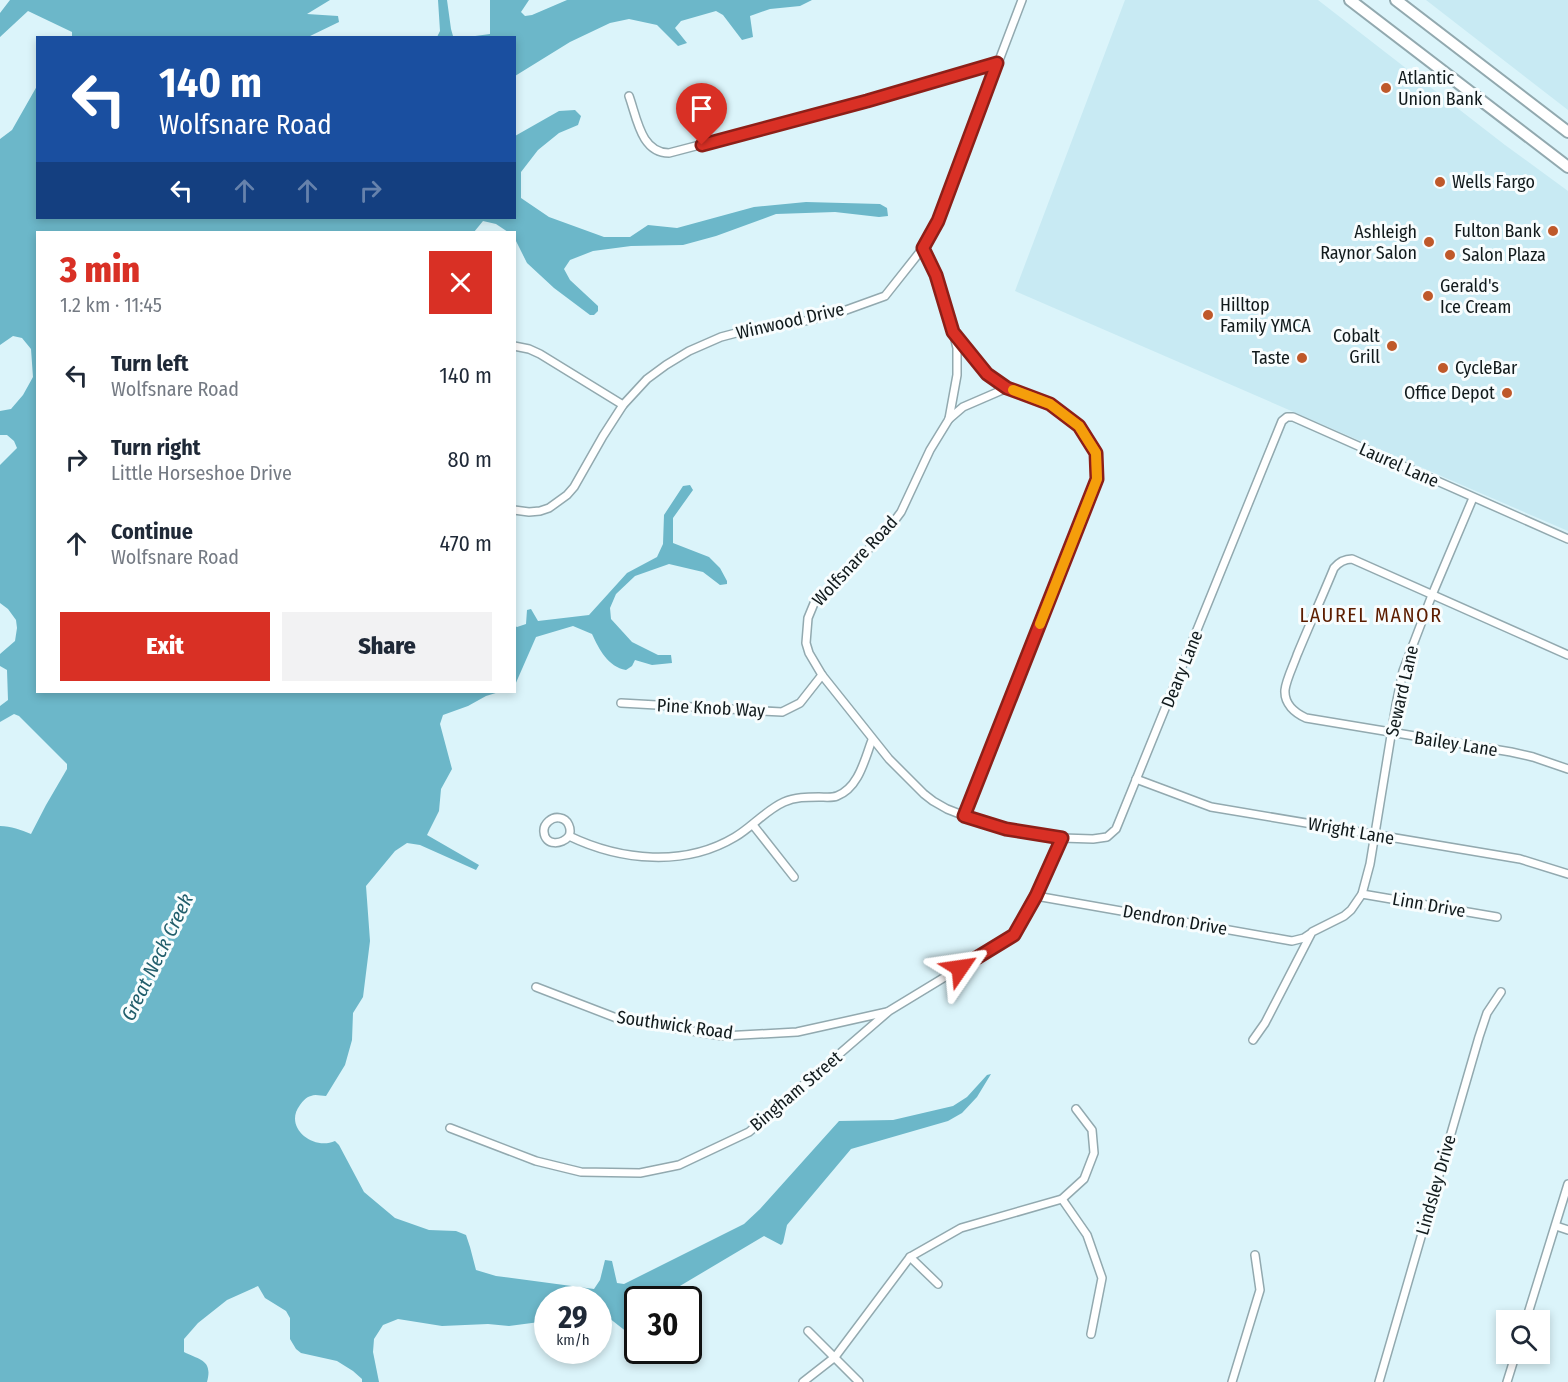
<!DOCTYPE html>
<html lang="en">
<head>
<meta charset="utf-8">
<style>
	body { margin:0; font-family:"Fira Sans Condensed",sans-serif; background:#f2f2f3; color:#1f2937; height:100vh; display:flex; flex-direction:column; font-size:22px; white-space:nowrap }
	* { box-sizing:border-box; margin:0 }
	p { font-size:20px; color:#747a83 }
	.icon { flex:none; width:33px; height:33px; fill:none; stroke:currentColor; stroke-width:2; stroke-linecap:round; stroke-linejoin:round }
	.map { position:relative; flex:1; overflow:hidden }
	.side { position:absolute; left:36px; top:231px; width:480px; height:462px; display:flex; flex-direction:column; background:#fff; border-radius:0px; box-shadow:0 3px 9px #0003 }
	.side>* { flex:none }
	.hud { position:absolute; left:36px; top:36px; width:480px; height:183px; border-radius:0px; box-shadow:0 3px 9px #0003; background:#1a4fa0; color:#fff; overflow:hidden }
	.buttons { position:absolute; left:1496px; top:1310px; display:grid; gap:12px }
	.buttons a { display:grid; place-items:center; width:54px; height:54px; border-radius:0px; background:#fff; box-shadow:0 3px 9px #0003; font-size:30px }
	.speed { position:absolute; left:534px; top:1286px; display:flex; gap:12px; font-size:30px; font-weight:700; text-align:center }
	.speed>* { display:grid; place-content:center; width:78px; height:78px; border-radius:50%; background:#fff; box-shadow:0 3px 9px #0003; line-height:1 }
	.speed small { font-size:15px; font-weight:400 }
	.speed .limit { border:3px solid #111; border-radius:9px; background:#fff; color:#111 }
	.pin { position:absolute; display:grid; place-items:center; width:51px; height:51px; color:#fff; margin:-62px -26px; border-radius:50% 50% 50% 0; rotate:-45deg; box-shadow:0 0 6px #0007 }
	.pin .icon { rotate:45deg }
	.me { position:absolute; width:66px; margin:-33px; rotate:58deg; stroke-linejoin:round; filter:drop-shadow(0 0 4px #0008) }
	.turn { display:flex; align-items:center; gap:21px; height:126px; padding:0 24px; font-size:27px }
	.turn .icon { width:78px; height:78px; stroke-width:2.5 }
	.turn b { display:block; font-size:42px; line-height:51px }
	.lanes { display:flex; align-items:center; height:57px; padding:0 24px; background:#0003; justify-content:center; gap:30px; direction:ltr }
	.lanes .off { opacity:.35 }
	.round { display:grid; place-items:center; flex:none; width:63px; height:63px; border-radius:0px; background:#f2f2f3 }
	.summary { display:flex; align-items:center; justify-content:space-between; height:102px; padding:0 24px }
	h1 { font-size:36px; font-weight:800; line-height:45px; color:#d93025 }
	.action { display:flex; gap:12px; margin-top:auto; padding:12px 24px }
	.action a { flex:1; height:69px; border-radius:0px; background:#d93025; color:#fff; font-size:24px; font-weight:800; line-height:69px; text-align:center }
	.action a+a { background:#f2f2f3; color:#1f2937 }
	ul { padding:0; list-style:none }
	li { display:flex; align-items:center; gap:18px; height:84px; padding:0 24px }
	li div { flex:1 }
	li b { display:block; font-size:22px }
	li em { font-style:normal }
	.map>svg:first-child { display:block }
	.built { fill:#c8eaf3 }
	.water { fill:#6cb7c9 }
	.lines { fill:none; stroke-linecap:round; stroke-linejoin:round }
	.street-casing { stroke:#92a9af; stroke-width:10 }
	.primary-casing { stroke:#92a9af; stroke-width:14 }
	.street { stroke:#fff; stroke-width:7 }
	.primary { stroke:#fff; stroke-width:10 }
	.route-casing { stroke:#8d1f18; stroke-width:15 }
	.route { stroke:#d93025; stroke-width:10 }
	.slow { stroke:#f59e0b; stroke-width:10 }
	.poi-dot { fill:#bf592a; stroke:#f8fdfe; stroke-width:2 }
	.labels { text-anchor:middle; dominant-baseline:central; stroke-width:6; stroke-linejoin:round; paint-order:stroke }
	.poi-label { font-size:18px; fill:#111a1c; stroke:#f8fdfe; text-anchor:start }
	.street-label { font-size:18px; fill:#111a1c; stroke:#f8fdfe }
	.neighbourhood-label { font-size:20px; letter-spacing:1.5px; fill:#5c1d00; stroke:#f8fdfe }
	.water-label { font-size:20px; font-style:italic; fill:#215e6c; stroke:#f8fdfe }
</style>
</head>
<body>
<div class="map">
<svg width="1568" height="1382" viewBox="0 0 1568 1382">
	<rect width="100%" height="100%" fill="#dbf4fa"/>
	<g class="built">
		<polygon points="1125,0 1318,0 1505,145 1568,191 1568,531 1015,291"/>
		<polygon points="1426,0 1568,0 1568,110"/>
	</g>
	<g class="water">
		<polygon points="10,0 330,0 307,14 338,16 339,22 308,37 72,38 72,32 28,11 0,37 0,13"/>
		<polygon points="438,0 447,0 451,29 453,36 457,37 437,37 440,31"/>
		<polygon points="490,0 529,0 521,12 525,16 532,15 567,0 812,0 800,6 770,9 750,16 753,37 742,40 723,15 716,11 681,21 675,28 687,43 678,46 657,25 629,19 610,23 570,42 515,76 514,38 468,37 490,34"/>
		<path d="M37 86 38 218H514L515 136 559 111 575 110 581 116 578 125 559 133 538 150 521 172V198L549 217 604 237H630L648 225 677 228 754 207 806 202 880 204 887 208 888 216 879 217 835 212 776 214 716 236 683 245 631 246 593 251 570 260 564 269 570 280 598 306V311L594 315H590L554 288 527 263 515 239 514 232H508L496 224 483 221 474 232H38V692H499L486 696 468 706 443 715 440 724 452 769 441 789 439 811 427 835 479 865 476 870 420 845 407 843 395 851 366 886 370 941 363 997 353 1013 352 1040 345 1065 326 1096C321 1096 315 1094 311 1096 306 1097 303 1101 300 1105 283 1127 313 1151 335 1141L339 1145 364 1192 395 1218 429 1230 456 1231 466 1235 470 1247 476 1270 496 1276 594 1289 600 1280 605 1260 612 1261 617 1283 624 1284 744 1224 760 1209 839 1121 893 1120 953 1106 967 1097 987 1075 991 1074 977 1097 962 1113 948 1121 851 1149 787 1225 783 1243 781 1245 764 1236 658 1299H638L637 1312 634 1315 637 1322V1340L604 1314H599L598 1299H548L547 1321 509 1326 488 1324 442 1326 398 1319 383 1325 374 1339 373 1352 379 1382H362V1379L353 1371 337 1361 301 1353 296 1349 290 1339V1318L286 1311 265 1298 258 1286 227 1300 198 1323 184 1339V1352C200 1360 213 1360 207 1382H0V826C11 826 21 830 31 834L46 805 67 769V764L19 716 14 714 0 722V706L8 700 7 670 0 666V654L15 641 17 628 16 620 8 609 0 603V465L17 448 14 441 7 435H0V411L11 409 23 395 33 377 31 349 22 338 13 336 0 345V139L12 130Z"/>
		<path d="M690 485 693 490 673 518V543L709 557 720 568 727 581V584L720 585 703 572 669 564 635 576 616 594 610 608 611 619 632 642 658 655H671L672 663 652 665 635 660 632 666 626 670C608 667 599 649 592 634L573 626 536 637 515 685V626L517 627 526 624 527 610 531 609 538 621 589 615 627 573 657 557 663 544 664 515 683 486Z"/>
	</g>
	<g class="lines">
		<defs>
			<g id="street">
				<path d="M629 96C637 118 641 153 669 153L868 101 997 63"/>
				<polyline points="923,248 936,275 949,315 957,348 957,375 949,419 930,450 901,512 892,524 851,568 815,601 808,618 806,643 809,653 822,675 889,759 924,794 933,801 947,809 983,823 1035,835 1062,838 1093,839 1107,837 1116,829 1282,421 1287,417 1293,417 1568,539"/>
				<polyline points="955,334 987,374 1007,388 1050,404 1079,426 1096,453 1097,479 964,816"/>
				<polyline points="514,346 529,349 540,354 623,405"/>
				<polyline points="949,419 963,407 1007,388"/>
				<polyline points="514,510 529,512 540,511 549,508 567,495 574,487 603,436 623,405 647,379 666,365 689,351 721,337 755,328 801,322 838,313 885,296 923,248 938,221 1022,0"/>
				<path d="M1568 655 1352 559C1344 559 1339 562 1334 568 1322 597 1309 626 1297 655 1294 664 1286 680 1285 690 1284 704 1295 713 1306 718L1511 752 1533 757 1568 769"/>
				<polyline points="621,703 782,712 800,703 822,675"/>
				<polyline points="1136,779 1211,807 1520,859 1568,874"/>
				<polyline points="753,825 794,877"/>
				<path d="M569 836C572 829 568 819 560 818 552 816 543 824 544 832 545 846 562 845 569 836 621 861 685 867 735 837 752 827 766 810 784 802 795 797 807 797 819 797 825 797 832 798 837 796 859 788 865 758 872 740"/>
				<polyline points="1362,894 1497,917"/>
				<polyline points="1036,896 1292,941 1304,938 1310,934"/>
				<polyline points="536,987 619,1019 723,1036 797,1032 887,1012"/>
				<polyline points="1253,1040 1265,1023 1312,932 1344,916 1351,910 1362,894 1370,864 1396,705 1403,671 1432,595 1473,498"/>
				<polyline points="450,1128 536,1161 581,1172 640,1173 679,1165 749,1132 889,1011 1014,935 1036,896 1062,838"/>
				<polyline points="1062,1199 1087,1235 1102,1278 1091,1334"/>
				<polyline points="1556,1226 1568,1230"/>
				<polyline points="910,1257 938,1284"/>
				<polyline points="1526,1320 1568,1184"/>
				<polyline points="808,1331 859,1382"/>
				<polyline points="803,1382 835,1357 910,1257 961,1228 1062,1199 1084,1179 1094,1153 1092,1130 1076,1109"/>
				<polyline points="1232,1382 1260,1290 1255,1255"/>
				<polyline points="1379,1382 1479,1037 1487,1013 1501,992"/>
				<polyline points="1507,1382 1516,1353"/>
			</g>
			<g id="primary">
				<polyline points="1350,0 1568,167"/>
				<polyline points="1396,0 1568,132"/>
			</g>
		</defs>
		<use href="#street" class="street-casing"/>
		<use href="#primary" class="primary-casing"/>
		<use href="#street" class="street"/>
		<use href="#primary" class="primary"/>
	</g>
	<g class="lines">
		<defs>
			<polyline id="route" points="702,145 867,101 997,63 938,221 923,248 936,275 953,332 987,374 1007,388 1050,404 1079,426 1096,453 1097,479 964,816 1006,829 1062,838 1036,896 1014,935 960,968"/>
		</defs>
		<use href="#route" class="route-casing"/>
		<use href="#route" class="route"/>
		<polyline class="slow" points="1013,390 1050,404 1079,426 1096,453 1097,479 1040,624"/>
	</g>
	<g class="poi-dot">
		<circle cx="1386" cy="88" r="6"/>
		<circle cx="1440" cy="182" r="6"/>
		<circle cx="1553" cy="231" r="6"/>
		<circle cx="1429" cy="242" r="6"/>
		<circle cx="1450" cy="255" r="6"/>
		<circle cx="1428" cy="296" r="6"/>
		<circle cx="1208" cy="315" r="6"/>
		<circle cx="1392" cy="346" r="6"/>
		<circle cx="1302" cy="358" r="6"/>
		<circle cx="1443" cy="368" r="6"/>
		<circle cx="1507" cy="393" r="6"/>
	</g>
	<g class="labels">
		<g class="poi-label">
			<text x="1398" y="78">Atlantic<tspan x="1398" dy="21">Union Bank</tspan></text>
			<text x="1452" y="182">Wells Fargo</text>
			<text x="1541" y="231" text-anchor="end">Fulton Bank</text>
			<text x="1417" y="232" text-anchor="end">Ashleigh<tspan x="1417" dy="21">Raynor Salon</tspan></text>
			<text x="1462" y="255">Salon Plaza</text>
			<text x="1440" y="286">Gerald's<tspan x="1440" dy="21">Ice Cream</tspan></text>
			<text x="1220" y="305">Hilltop<tspan x="1220" dy="21">Family YMCA</tspan></text>
			<text x="1380" y="336" text-anchor="end">Cobalt<tspan x="1380" dy="21">Grill</tspan></text>
			<text x="1290" y="358" text-anchor="end">Taste</text>
			<text x="1455" y="368">CycleBar</text>
			<text x="1495" y="393" text-anchor="end">Office Depot</text>
		</g>
		<g class="street-label">
			<text transform="translate(790 321) rotate(-13)">Winwood Drive</text>
			<text transform="translate(1399 465) rotate(24)">Laurel Lane</text>
			<text transform="translate(855 561) rotate(-47)">Wolfsnare Road</text>
			<text transform="translate(1182 669) rotate(-68)">Deary Lane</text>
			<text transform="translate(1402 691) rotate(-77)">Seward Lane</text>
			<text transform="translate(711 708) rotate(3)">Pine Knob Way</text>
			<text transform="translate(1456 744) rotate(9)">Bailey Lane</text>
			<text transform="translate(1351 831) rotate(10)">Wright Lane</text>
			<text transform="translate(1429 905) rotate(10)">Linn Drive</text>
			<text transform="translate(1175 920) rotate(10)">Dendron Drive</text>
			<text transform="translate(675 1025) rotate(8)">Southwick Road</text>
			<text transform="translate(796 1091) rotate(-40)">Bingham Street</text>
			<text transform="translate(1436 1185) rotate(-74)">Lindsley Drive</text>
		</g>
		<g class="neighbourhood-label">
			<text x="1371" y="615">LAUREL MANOR</text>
		</g>
		<g class="water-label">
			<text transform="translate(157 957) rotate(-64)">Great Neck Creek</text>
		</g>
	</g>
</svg>
<div class="buttons">
<a><svg class="icon" aria-label="search" viewBox="0 0 24 24"><circle cx="10" cy="10" r="6"/><path d="M15 15l6 6"/></svg></a>
</div>
<div class="speed"><div>29<small>km/h</small></div><div class="limit">30</div></div>
<div class="pin" style="left:702px;top:145px;background:#d93025"><svg class="icon" aria-label="arrive" viewBox="0 0 24 24"><path d="M6 21V4h12l-3 4 3 4H6"/></svg></div>
<svg class="me" style="left:960px;top:968px" viewBox="-20 -20 40 40"><path d="M0-17L14 15 0 8-14 15z" fill="#d93025" stroke="#fff" stroke-width="4"/></svg>
<div class="hud">
<div class="turn"><svg class="icon" aria-label="left" viewBox="0 0 24 24"><path d="M17 20v-9H6M10 6l-5 5 5 5"/></svg><div><b>140 m</b>Wolfsnare Road</div></div>
<div class="lanes"><svg class="icon" aria-label="left" viewBox="0 0 24 24"><path d="M17 20v-9H6M10 6l-5 5 5 5"/></svg><svg class="icon off" aria-label="ahead" viewBox="0 0 24 24"><path d="M12 20V5M6 11l6-6 6 6"/></svg><svg class="icon off" aria-label="ahead" viewBox="0 0 24 24"><path d="M12 20V5M6 11l6-6 6 6"/></svg><svg class="icon off" aria-label="right" viewBox="0 0 24 24"><path d="M7 20v-9h11M14 6l5 5-5 5"/></svg></div>
</div>
<section class="side">
<div class="summary"><div><h1>3 min</h1><p>1.2 km · 11:45</p></div><a class="round" style="background:#d93025;color:#fff"><svg class="icon" aria-label="close" viewBox="0 0 24 24"><path d="M6 6l12 12M18 6L6 18"/></svg></a></div>
<ul>
<li><svg class="icon" aria-label="left" viewBox="0 0 24 24"><path d="M17 20v-9H6M10 6l-5 5 5 5"/></svg><div><b>Turn left</b><p>Wolfsnare Road</p></div><em>140 m</em></li>
<li><svg class="icon" aria-label="right" viewBox="0 0 24 24"><path d="M7 20v-9h11M14 6l5 5-5 5"/></svg><div><b>Turn right</b><p>Little Horseshoe Drive</p></div><em>80 m</em></li>
<li><svg class="icon" aria-label="ahead" viewBox="0 0 24 24"><path d="M12 20V5M6 11l6-6 6 6"/></svg><div><b>Continue</b><p>Wolfsnare Road</p></div><em>470 m</em></li>
</ul>
<div class="action"><a>Exit</a><a>Share</a></div>
</section>
</div>
</body>
</html>
